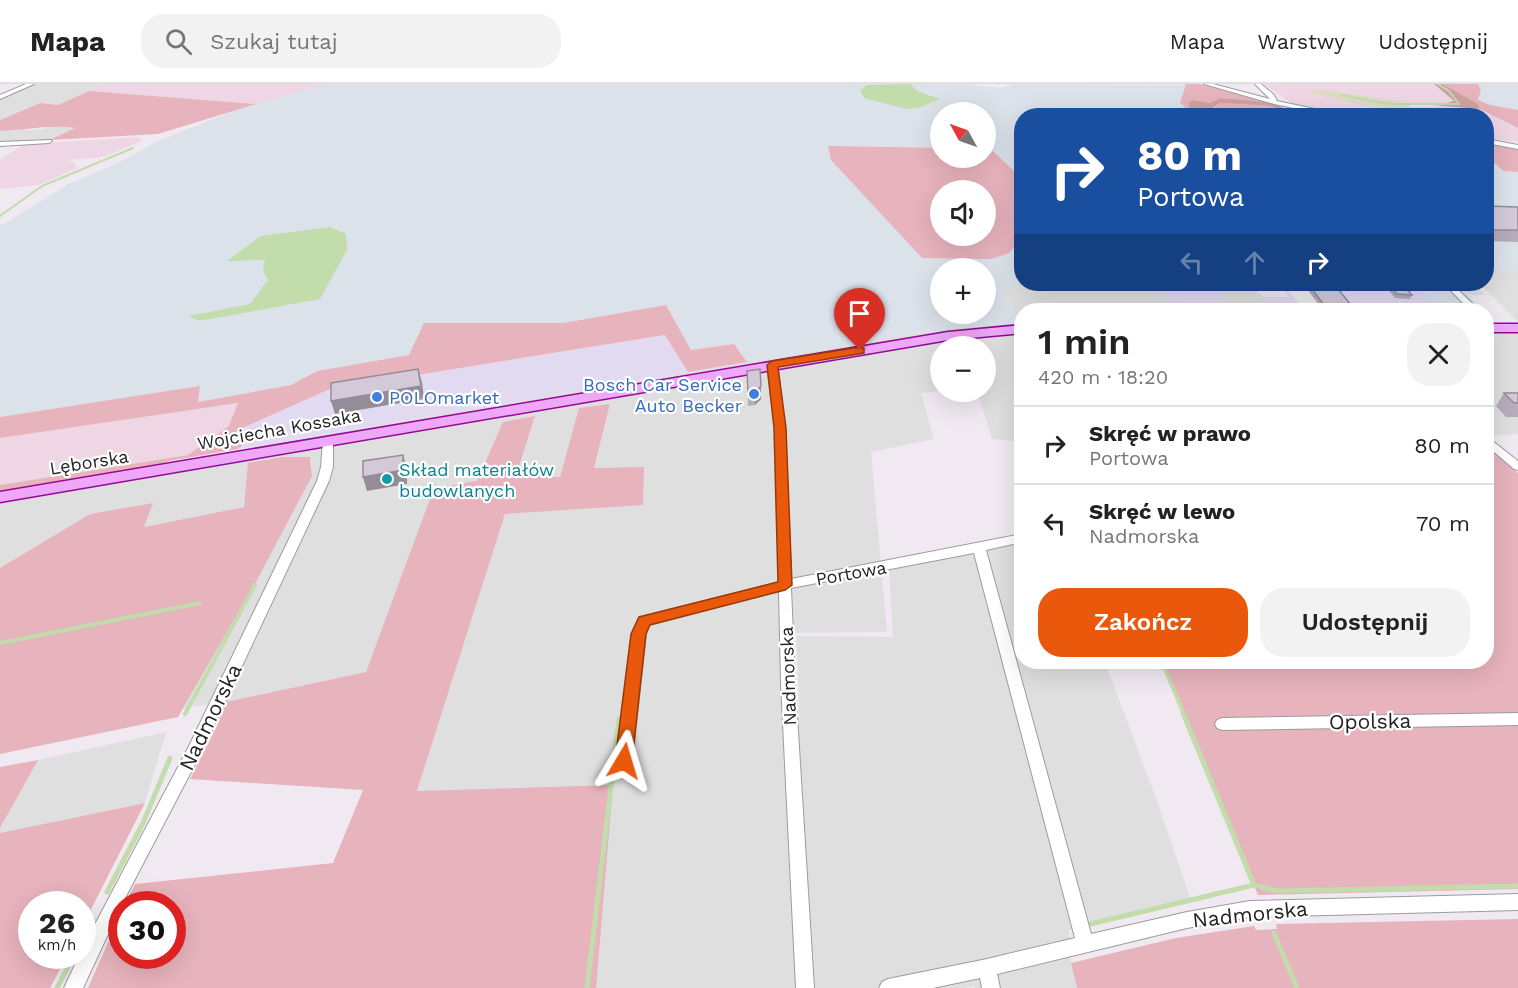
<!DOCTYPE html>
<html lang="pl">
<head>
<meta charset="utf-8">
<style>
	body { margin:0; font-family:"Work Sans",sans-serif; background:#f2f2f2; color:#222; height:100vh; display:flex; flex-direction:column; font-size:22px; white-space:nowrap }
	* { box-sizing:border-box; margin:0 }
	p { font-size:20px; color:#767676 }
	.icon { flex:none; width:33px; height:33px; fill:none; stroke:currentColor; stroke-width:2; stroke-linecap:round; stroke-linejoin:round }
	.map { position:relative; flex:1; overflow:hidden }
	.panel { position:absolute; left:1014px; top:219px; width:480px; height:366px; display:flex; flex-direction:column; background:#fff; border-radius:24px; box-shadow:0 6px 24px #0002 }
	.panel>* { flex:none }
	.guide { position:absolute; left:1014px; top:24px; width:480px; height:183px; border-radius:24px; box-shadow:0 6px 24px #0002; background:#1a4fa0; color:#fff; overflow:hidden }
	.needle { width:39px; rotate:310deg }
	.controls { position:absolute; left:930px; top:18px; display:grid; gap:12px }
	.controls a { display:grid; place-items:center; width:66px; height:66px; border-radius:50%; background:#fff; box-shadow:0 6px 24px #0002; font-size:30px }
	.speed { position:absolute; left:18px; top:807px; display:flex; gap:12px; font-size:30px; font-weight:700; text-align:center }
	.speed>* { display:grid; place-content:center; width:78px; height:78px; border-radius:50%; background:#fff; box-shadow:0 6px 24px #0002; line-height:1 }
	.speed small { font-size:15px; font-weight:400 }
	.speed .limit { border:9px solid #d22; background:#fff; color:#111 }
	.pin { position:absolute; display:grid; place-items:center; width:51px; height:51px; color:#fff; margin:-62px -26px; border-radius:50% 50% 50% 0; rotate:-45deg; box-shadow:0 0 6px #0007 }
	.pin .icon { rotate:45deg }
	.me { position:absolute; width:66px; margin:-33px; rotate:7deg; stroke-linejoin:round; filter:drop-shadow(0 0 4px #0008) }
	.turn { display:flex; align-items:center; gap:21px; height:126px; padding:0 24px; font-size:27px }
	.turn .icon { width:78px; height:78px; stroke-width:2.5 }
	.turn b { display:block; font-size:42px; line-height:51px }
	.lanes { display:flex; align-items:center; height:57px; padding:0 24px; background:#0003; justify-content:center; gap:30px; direction:ltr }
	.lanes .off { opacity:.35 }
	.round { display:grid; place-items:center; flex:none; width:63px; height:63px; border-radius:24px; background:#f2f2f2 }
	.overview { display:flex; align-items:center; justify-content:space-between; height:102px; padding:0 24px }
	h1 { font-size:36px; font-weight:600; line-height:45px }
	.cta { display:flex; gap:12px; margin-top:auto; padding:12px 24px }
	.cta a { flex:1; height:69px; border-radius:24px; background:#ea580c; color:#fff; font-size:24px; font-weight:600; line-height:69px; text-align:center }
	.cta a+a { background:#f2f2f2; color:#222 }
	ul { padding:0; list-style:none }
	li { display:flex; align-items:center; gap:18px; height:78px; padding:0 24px; border-top:2px solid #e0e0e0 }
	li div { flex:1 }
	li b { display:block; font-size:22px }
	li em { font-style:normal }
	header { display:flex; align-items:center; gap:36px; box-sizing:border-box; height:84px; padding:0 30px; background:#fff; border-bottom:2px solid #e0e0e0 }
	header strong { font-size:28px }
	nav { display:flex; gap:33px; margin-inline-start:auto; font-size:21px }
	.search { width:420px; height:54px; background:#f2f2f2; display:flex; align-items:center; gap:15px; box-sizing:border-box; padding:0 21px; border-radius:24px; color:#767676; font-size:22px }
	.map>svg:first-child { display:block }
	.residential { fill:#dfdfe0 }
	.commercial { fill:#e2daf0 }
	.industrial { fill:#dbe2ea; fill-rule:evenodd }
	.farmland { fill:#eed6e5 }
	.grass { fill:#e7b3bc; fill-rule:evenodd }
	.forest { fill:#cea2a0 }
	.wetland { fill:#dedbc7 }
	.parking { fill:#eee }
	.water { fill:#c2dcac }
	.lines { fill:none; stroke-linecap:round; stroke-linejoin:round }
	.stream-far2 { stroke:#c2dcac; stroke-width:2 }
	.stream-far1 { stroke:#c2dcac; stroke-width:4 }
	.stream { stroke:#c2dcac; stroke-width:5 }
	.minor-casing { stroke:#9c9c9c; stroke-width:2 }
	.major-casing { stroke:#950996; stroke-width:3 }
	.minor { fill:#fff; fill-rule:evenodd }
	.major { fill:#eea8f7; fill-rule:evenodd }
	.wall { fill:#b6adba }
	.shaded-wall { fill:#948d97 }
	.building { fill:#d4c9d8; stroke:#948d97; stroke-width:1.5 }
	.route { fill:#ea580c; stroke:#983908; stroke-width:1.5 }
	.shop-dot { fill:#3f7fe0; stroke:#fff; stroke-width:2 }
	.culture-dot { fill:#0f9aa8; stroke:#fff; stroke-width:2 }
	.labels { text-anchor:middle; dominant-baseline:central; stroke-width:4.5; stroke-linejoin:round; paint-order:stroke }
	.shop-label { font-size:18px; fill:#366cbe; stroke:#fff; text-anchor:end }
	.street-label { font-size:18px; fill:#222; stroke:#fff }
	.culture-label { font-size:18px; fill:#0d838f; stroke:#fff; text-anchor:start }
	.near-street-label { font-size:21px; fill:#222; stroke:#fff }
</style>
</head>
<body>
<header>
<strong>Mapa</strong>
<div class="search"><svg class="icon" aria-label="search" viewBox="0 0 24 24"><circle cx="10" cy="10" r="6"/><path d="M15 15l6 6"/></svg>Szukaj tutaj</div>
<nav><a>Mapa</a><a>Warstwy</a><a>Udostępnij</a></nav>
</header>
<div class="map">
<svg width="1518" height="904" viewBox="0 0 1518 904">
	<rect width="100%" height="100%" fill="#f1e9f1"/>
	<g class="residential">
		<polygon points="24,0 104,0 58,21 40,19 0,36 0,10"/>
		<polygon points="52,41 76,44 46,58 0,61 0,47 44,45"/>
		<polygon points="1487,184 1518,185 1518,238 1480,200 1486,200"/>
		<polygon points="1025,200 1252,200 1273,226 1022,226 1021,238 1001,205"/>
		<polygon points="1486,246 1518,246 1518,350 1487,352"/>
		<polygon points="927,247 958,257 1021,248 1021,358 992,355 977,308 986,308 986,262 940,262 940,307 921,309 934,355 871,368 887,548 792,549 800,639 796,552 893,553 889,485 1021,458 1022,578 1105,578 1157,717 1191,817 1069,846 1071,879 1077,904 975,904 974,902 964,904 596,904 417,707 505,430 643,421 594,384 610,321 579,324 560,394 516,392 535,333 503,339 477,397 389,526 366,588 226,618 183,624 257,496 311,392 312,377 244,423 144,443 153,419 90,430 0,484 0,419 172,390 185,378 256,362"/>
		<polygon points="166,648 145,719 0,749 0,744 38,676"/>
	</g>
	<g class="commercial">
		<polygon points="1279,200 1415,200 1443,226 1273,226 1263,213 1289,213"/>
		<polygon points="1193,201 1214,201 1234,226 1175,226 1163,207 1165,204 1185,204"/>
		<polygon points="666,251 688,288 238,365 241,362 230,361 231,352 240,345 330,305"/>
	</g>
	<g class="industrial">
		<path d="M326 0H965L1000 4 1014 0 1186 1 1182 22 1186 25 1184 31 1022 32V200H1025L1001 205 1021 238V248L958 257 927 247 747 278 734 260 691 266 666 221 563 239H425L409 271 317 287 291 301 198 318 200 303 0 333V142L69 100 122 77 160 56 241 24ZM940 28H986V74H940ZM940 106H986V152H940ZM940 184H986V230H940Z"/>
		<polygon points="1478,0 1518,0 1518,26 1490,21 1478,16 1481,6"/>
		<polygon points="1486,72 1503,87 1518,88 1518,186 1487,186"/>
		<polygon points="1415,200 1472,200 1486,211 1467,211 1477,220 1435,220"/>
	</g>
	<g class="farmland">
		<polygon points="104,0 326,0 256,20 89,7"/>
		<polygon points="1264,0 1434,0 1454,17 1443,20 1400,19 1339,7 1308,7 1348,19 1375,23 1448,22 1480,25 1518,44 1518,58 1487,55 1486,32 1355,31 1293,20"/>
		<polygon points="140,53 142,56 135,60 104,73 67,76 74,78 77,84 39,101 0,105 0,76 24,60"/>
		<polygon points="238,319 230,342 188,371 0,401 0,354"/>
	</g>
	<g class="grass">
		<polygon points="1183,0 1200,0 1273,20 1220,14 1211,19 1193,16 1190,24 1186,25 1180,18 1186,1"/>
		<polygon points="1443,0 1478,0 1481,6 1478,16 1490,21 1518,26 1518,44 1480,25 1478,20"/>
		<path d="M89 7 256 20 158 50 50 56 75 44C50 40 25 46 0 47V36L40 19 58 21Z"/>
		<path d="M1220 19 1271 22 1292 29 1294 31C1275 31 1226 37 1213 25Z"/>
		<polygon points="1486,59 1518,65 1518,88 1503,87 1487,72"/>
		<path d="M828 62 940 64V74H986V65L993 67 1021 94V155L1009 169 991 175 922 174 831 76ZM940 106H986V152H940Z"/>
		<polygon points="666,221 691,266 734,260 747,278 688,288 665,251 330,305 240,345 231,352 230,360 239,359 242,362 238,365 169,377 142,385 0,408 0,401 188,371 229,342 238,319 0,354 0,333 200,302 198,318 291,301 317,287 409,271 424,239 563,239"/>
		<polygon points="610,320 594,384 644,383 643,421 505,430 417,707 613,701 596,904 88,904 121,829 122,872 172,872 172,820 125,820 135,800 333,779 363,706 190,695 218,640 226,618 366,588 434,404 477,397 503,338 535,332 516,392 560,393 579,324"/>
		<polygon points="1487,361 1518,389 1518,805 1258,811 1162,578 1486,578"/>
		<polygon points="282,373 310,373 312,392 257,496 178,633 0,670 0,484 90,430 153,419 144,443 244,423 248,379"/>
		<polygon points="38,676 0,744 0,683"/>
		<polygon points="145,719 83,841 82,820 32,820 32,872 67,872 50,904 0,904 0,749"/>
		<polygon points="1518,835 1518,904 1077,904 1071,879 1176,854 1254,842 1256,846 1277,845 1276,840"/>
	</g>
	<g class="forest">
		<polygon points="1434,0 1443,0 1478,20 1480,25 1408,19 1443,20 1454,17"/>
		<path d="M1220 14C1240 16 1276 16 1292 29L1270 22 1220 19 1213 24 1216 28 1232 31H1184L1186 25 1190 24 1189 19 1193 16 1210 19Z"/>
	</g>
	<polygon class="wetland" points="1329,6 1408,19 1415,27 1411,29 1349,19 1305,7"/>
	<polygon class="parking" points="1281,200 1304,200 1323,226 1306,226"/>
	<g class="water">
		<polygon points="910,0 917,7 940,15 919,24 907,25 864,14 860,6 867,1"/>
		<polygon points="330,143 346,150 347,166 320,215 199,237 189,232 250,220 268,196 263,186 265,176 227,177 261,152"/>
	</g>
	<g class="lines">
		<g class="stream-far2">
			<polyline points="1341,11 1389,20 1459,20 1449,7 1438,0"/>
			<polyline points="0,132 42,102 133,64"/>
		</g>
		<g class="stream-far1">
			<polyline points="0,559 200,519"/>
			<polyline points="1162,578 1184,630"/>
			<polyline points="185,630 255,501"/>
		</g>
		<g class="stream">
			<polyline points="1183,629 1254,801"/>
			<polyline points="107,808 143,739 170,674"/>
			<polyline points="1086,841 1254,801 1278,807 1518,802"/>
			<polyline points="1274,849 1297,904"/>
			<polyline points="82,855 93,836"/>
			<polyline points="57,904 74,872"/>
			<polyline points="587,904 619,635"/>
		</g>
		<defs>
			<g id="minor">
				<polygon points="26,0 34,0 0,15 0,11"/>
				<polygon points="1204,0 1213,0 1270,15 1255,0 1261,0 1274,11 1277,17 1348,32 1333,32 1274,20"/>
				<polygon points="1486,55 1518,61 1518,65 1486,59"/>
				<polygon points="51,56 52,57 49,59 0,62 0,58"/>
				<polygon points="1444,200 1452,200 1479,226 1470,226"/>
				<polygon points="772,278 777,281 785,343 791,495 1022,450 1022,458 986,466 1091,850 1187,828 1250,817 1518,810 1518,826 1250,833 1187,844 997,890 1000,904 982,904 980,894 933,904 879,904 882,898 888,895 987,875 1075,854 974,469 791,504 795,599 814,904 796,904 781,599 779,507 649,540 646,550 632,677 629,681 624,683 619,681 616,677 632,550 639,534 779,498 775,343 767,281"/>
				<polygon points="1486,352 1518,377 1518,386 1514,385 1486,361"/>
				<polygon points="328,353 333,356 333,383 329,397 202,667 122,820 83,904 64,904 79,872 82,872 82,865 188,664 317,397 321,383 323,356"/>
				<polygon points="1518,629 1518,641 1222,646 1217,644 1215,640 1217,636 1222,634"/>
			</g>
			<g id="major">
				<rect x="1486" y="240" width="32" height="8"/>
				<polygon points="1022,241 1022,249 948,256 0,418 0,408 948,248"/>
			</g>
		</defs>
		<use href="#minor" class="minor-casing"/>
		<use href="#major" class="major-casing"/>
		<use href="#minor" class="minor"/>
		<use href="#major" class="major"/>
	</g>
	<g class="wall">
		<polygon points="1486,122 1518,123 1518,158 1486,157"/>
		<polygon points="1303,200 1334,200 1355,226 1323,226"/>
		<polygon points="1383,200 1402,200 1412,211 1410,215 1395,214"/>
		<polygon points="747,287 761,315 755,321 748,322"/>
		<polygon points="1504,309 1518,309 1518,333 1506,333 1496,322"/>
	</g>
	<g class="shaded-wall">
		<polygon points="418,285 422,298 424,315 335,330 331,317"/>
		<polygon points="761,302 761,315 755,321 755,308"/>
		<polygon points="403,371 407,384 407,400 367,407 363,393"/>
	</g>
	<g class="building">
		<polygon points="1486,122 1518,123 1518,146 1486,146"/>
		<polygon points="1308,200 1334,200 1355,226 1328,226"/>
		<polygon points="1388,200 1402,200 1412,211 1397,210"/>
		<polygon points="418,285 421,302 331,317 331,299"/>
		<polygon points="760,285 761,302 755,308 748,308 747,287"/>
		<polygon points="1504,309 1518,309 1518,319 1514,319"/>
		<polygon points="403,371 403,386 363,393 363,377"/>
	</g>
	<polygon class="route" points="860,263 864,264 864,269 778,283 786,344 792,501 785,506 650,541 646,550 632,677 630,682 624,684 618,682 615,677 631,550 639,533 778,498 774,344 767,281 772,277"/>
	<g class="shop-dot">
		<circle cx="754" cy="310" r="6"/>
		<circle cx="377" cy="313" r="6"/>
	</g>
	<circle class="culture-dot" cx="387" cy="395" r="6"/>
	<g class="labels">
		<g class="shop-label">
			<text x="742" y="300">Bosch Car Service<tspan x="742" dy="21">Auto Becker</tspan></text>
			<text x="389" y="313" text-anchor="start">POLOmarket</text>
		</g>
		<g class="street-label">
			<text transform="translate(279 345) rotate(-10)">Wojciecha Kossaka</text>
			<text transform="translate(89 378) rotate(-9)">Lęborska</text>
			<text transform="translate(851 489) rotate(-10)">Portowa</text>
			<text transform="translate(788 592) rotate(-92)">Nadmorska</text>
		</g>
		<g class="culture-label">
			<text x="399" y="385">Skład materiałów<tspan x="399" dy="21">budowlanych</tspan></text>
		</g>
		<g class="near-street-label">
			<text transform="translate(210 633) rotate(-64)">Nadmorska</text>
			<text transform="translate(1370 637) rotate(-1)">Opolska</text>
			<text transform="translate(1250 830) rotate(-6)">Nadmorska</text>
		</g>
	</g>
</svg>
<div class="controls">
<a><svg class="needle" viewBox="-14 -14 28 28"><path d="M0-13l5 13h-10z" fill="#e53935"/><path d="M0 13l5-13h-10z" fill="#767676"/></svg></a>
<a><svg class="icon" aria-label="sound" viewBox="0 0 24 24"><path d="M4 9h4l5-4v14l-5-4H4zM17 9q2 3 0 6"/></svg></a>
<a>+</a>
<a>−</a>
</div>
<div class="speed"><div>26<small>km/h</small></div><div class="limit">30</div></div>
<div class="pin" style="left:860px;top:266px;background:#d93025"><svg class="icon" aria-label="arrive" viewBox="0 0 24 24"><path d="M6 21V4h12l-3 4 3 4H6"/></svg></div>
<svg class="me" style="left:624px;top:677px" viewBox="-20 -20 40 40"><path d="M0-17L14 15 0 8-14 15z" fill="#ea580c" stroke="#fff" stroke-width="4"/></svg>
<div class="guide">
<div class="turn"><svg class="icon" aria-label="right" viewBox="0 0 24 24"><path d="M7 20v-9h11M14 6l5 5-5 5"/></svg><div><b>80 m</b>Portowa</div></div>
<div class="lanes"><svg class="icon off" aria-label="left" viewBox="0 0 24 24"><path d="M17 20v-9H6M10 6l-5 5 5 5"/></svg><svg class="icon off" aria-label="ahead" viewBox="0 0 24 24"><path d="M12 20V5M6 11l6-6 6 6"/></svg><svg class="icon" aria-label="right" viewBox="0 0 24 24"><path d="M7 20v-9h11M14 6l5 5-5 5"/></svg></div>
</div>
<section class="panel">
<div class="overview"><div><h1>1 min</h1><p>420 m · 18:20</p></div><a class="round"><svg class="icon" aria-label="close" viewBox="0 0 24 24"><path d="M6 6l12 12M18 6L6 18"/></svg></a></div>
<ul>
<li><svg class="icon" aria-label="right" viewBox="0 0 24 24"><path d="M7 20v-9h11M14 6l5 5-5 5"/></svg><div><b>Skręć w prawo</b><p>Portowa</p></div><em>80 m</em></li>
<li><svg class="icon" aria-label="left" viewBox="0 0 24 24"><path d="M17 20v-9H6M10 6l-5 5 5 5"/></svg><div><b>Skręć w lewo</b><p>Nadmorska</p></div><em>70 m</em></li>
</ul>
<div class="cta"><a>Zakończ</a><a>Udostępnij</a></div>
</section>
</div>
</body>
</html>
